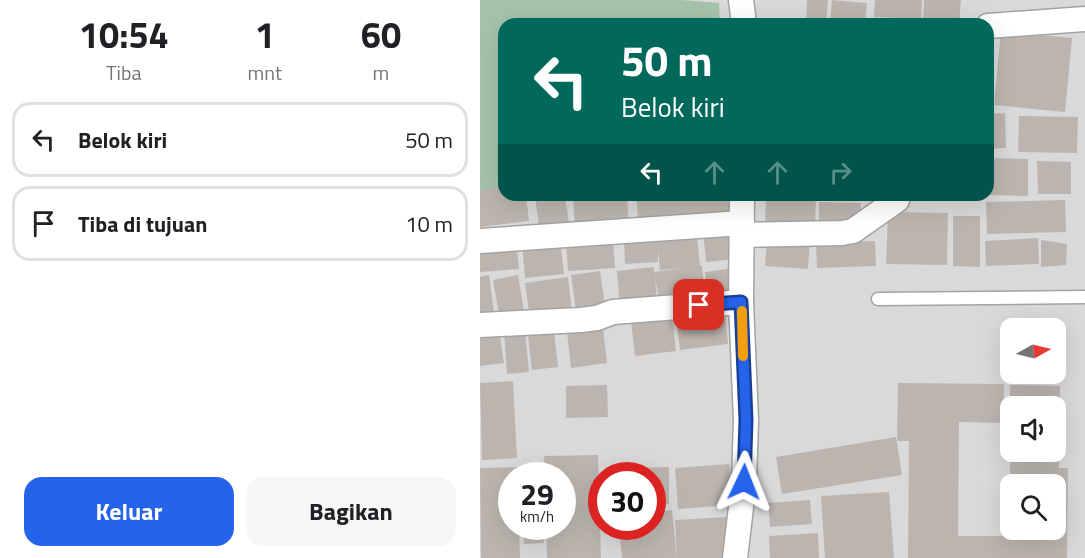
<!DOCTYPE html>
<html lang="id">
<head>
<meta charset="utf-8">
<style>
	body { margin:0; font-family:"Titillium Web",sans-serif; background:#f6f6f6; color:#202124; height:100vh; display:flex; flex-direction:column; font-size:22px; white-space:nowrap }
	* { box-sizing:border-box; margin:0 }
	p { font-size:20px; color:#757577 }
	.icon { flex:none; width:33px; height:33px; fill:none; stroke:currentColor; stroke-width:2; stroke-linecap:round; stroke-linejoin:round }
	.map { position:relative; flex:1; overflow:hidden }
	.details { display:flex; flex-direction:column; background:#fff; width:480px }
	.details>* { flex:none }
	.top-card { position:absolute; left:18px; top:18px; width:496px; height:183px; border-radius:18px; box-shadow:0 6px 24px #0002; background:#00695c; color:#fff; overflow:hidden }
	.needle { width:39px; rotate:82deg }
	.controls { position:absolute; left:520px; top:318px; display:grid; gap:12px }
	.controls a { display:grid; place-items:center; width:66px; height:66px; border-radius:12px; background:#fff; box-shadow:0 6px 24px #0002; font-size:30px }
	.speed { position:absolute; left:18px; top:462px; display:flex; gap:12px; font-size:30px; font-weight:700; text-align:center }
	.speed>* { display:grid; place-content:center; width:78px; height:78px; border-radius:50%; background:#fff; box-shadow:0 6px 24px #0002; line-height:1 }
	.speed small { font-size:15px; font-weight:400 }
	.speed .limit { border:9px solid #d22; background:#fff; color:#111 }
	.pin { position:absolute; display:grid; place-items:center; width:51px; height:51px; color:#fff; margin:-26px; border-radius:12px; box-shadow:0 3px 9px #0006 }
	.me { position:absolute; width:66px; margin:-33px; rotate:2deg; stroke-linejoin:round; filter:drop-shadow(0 0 4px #0008) }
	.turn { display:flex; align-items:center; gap:21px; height:126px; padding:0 24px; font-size:27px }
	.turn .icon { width:78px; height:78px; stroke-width:2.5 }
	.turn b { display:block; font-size:42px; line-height:51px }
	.lanes { display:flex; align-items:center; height:57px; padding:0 24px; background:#0003; justify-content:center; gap:30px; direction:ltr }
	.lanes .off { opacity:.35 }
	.eta { display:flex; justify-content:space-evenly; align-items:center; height:102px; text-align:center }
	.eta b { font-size:36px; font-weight:700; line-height:42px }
	.action { display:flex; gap:12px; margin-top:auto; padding:12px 24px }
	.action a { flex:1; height:69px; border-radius:18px; background:#2563eb; color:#fff; font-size:24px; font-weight:700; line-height:69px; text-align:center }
	.action a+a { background:#f6f6f6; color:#202124 }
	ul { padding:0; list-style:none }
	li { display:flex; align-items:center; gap:18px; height:75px; margin:0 12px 9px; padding:0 12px; border:3px solid #e0e0e0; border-radius:18px }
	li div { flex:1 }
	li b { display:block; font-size:22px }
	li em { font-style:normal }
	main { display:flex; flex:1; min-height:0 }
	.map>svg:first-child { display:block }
	.residential { fill:#dad9d9; fill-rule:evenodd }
	.cemetery { fill:#a5c3aa }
	.building { fill:#bcb5af }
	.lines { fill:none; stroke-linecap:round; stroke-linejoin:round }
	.lane-casing { stroke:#a3a3a3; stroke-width:15 }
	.street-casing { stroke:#a3a3a3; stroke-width:27 }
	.lane { stroke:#fff; stroke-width:12 }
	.street { stroke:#fff; stroke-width:24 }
	.route-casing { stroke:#184099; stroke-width:15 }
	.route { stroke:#2563eb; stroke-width:10 }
	.slow { stroke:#f59e0b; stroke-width:10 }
</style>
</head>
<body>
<main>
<section class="details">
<div class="eta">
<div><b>10:54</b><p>Tiba</p></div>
<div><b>1</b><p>mnt</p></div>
<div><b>60</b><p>m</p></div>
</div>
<ul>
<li><svg class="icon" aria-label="left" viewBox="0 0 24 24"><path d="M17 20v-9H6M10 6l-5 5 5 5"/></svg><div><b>Belok kiri</b></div><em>50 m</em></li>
<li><svg class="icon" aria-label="arrive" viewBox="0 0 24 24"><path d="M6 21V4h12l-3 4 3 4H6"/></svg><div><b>Tiba di tujuan</b></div><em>10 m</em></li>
</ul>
<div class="action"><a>Keluar</a><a>Bagikan</a></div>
</section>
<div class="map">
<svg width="605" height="558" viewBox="0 0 605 558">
	<rect width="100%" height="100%" fill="#ece9e2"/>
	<path class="residential" d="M0 0H605V558H0ZM24 24H508V195H24ZM531 328H576V374H531ZM531 406H576V452H531ZM32 476H82V526H32ZM122 476H172V526H122ZM531 484H576V530H531Z"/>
	<polygon class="cemetery" points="0,0 202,0 239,3 240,24 24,24 24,195 96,195 0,201"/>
	<g class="building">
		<polygon points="327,0 348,0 346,24 326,24"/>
		<polygon points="352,0 387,3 385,24 350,24"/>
		<polygon points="395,0 442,0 441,19 394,17"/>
		<polygon points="444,0 481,0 479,24 443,23"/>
		<polygon points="521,31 592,38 585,112 514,105"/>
		<polygon points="525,113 526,148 508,149 508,114"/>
		<polygon points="539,116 598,117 597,153 538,152"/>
		<polygon points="508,158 548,159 548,196 508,195"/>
		<polygon points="557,161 591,162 591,194 558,194"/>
		<polygon points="24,187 24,195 46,195 49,221 0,227 0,190"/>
		<polygon points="85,195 90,231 60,235 55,196"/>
		<polygon points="93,195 112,195 112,197 97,199 147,196 149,228 95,231"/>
		<polygon points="156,195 256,195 258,220 159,228"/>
		<polygon points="286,195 336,195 335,231 285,229"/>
		<polygon points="585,200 586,232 507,234 506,202"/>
		<polygon points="339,202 381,203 380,224 339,224"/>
		<polygon points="408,212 468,213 467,265 406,264"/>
		<polygon points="473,216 500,216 500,267 473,266"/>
		<polygon points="216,228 220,266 222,266 225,297 179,302 175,275 177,304 140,307 137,271 174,267 174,272 203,268 180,270 178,250 178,262 145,264 144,238"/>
		<polygon points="253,228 256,259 226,262 223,231"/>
		<polygon points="133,238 135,268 88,271 86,241"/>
		<polygon points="558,238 559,264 506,266 505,241"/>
		<polygon points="36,239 39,269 0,272 0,243"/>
		<polygon points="80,239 84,274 45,278 42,241"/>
		<polygon points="287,239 330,241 328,269 285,266"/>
		<polygon points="561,240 587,244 586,265 561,267"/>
		<polygon points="395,241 396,266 337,268 336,243"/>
		<polygon points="255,268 258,293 228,297 225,272"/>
		<polygon points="120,271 126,313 97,317 91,275"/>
		<polygon points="9,275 15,320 0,321 0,277"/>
		<polygon points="38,275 45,317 20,321 13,280"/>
		<polygon points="88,277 92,314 50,319 45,283"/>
		<polygon points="245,313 248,344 200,350 196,318"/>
		<polygon points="192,316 196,351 155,356 151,321"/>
		<polygon points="123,328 127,363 91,368 87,332"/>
		<polygon points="45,330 49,372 27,374 24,331"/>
		<polygon points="74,332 78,367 52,370 48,336"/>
		<polygon points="20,337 24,363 0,366 0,339"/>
		<polygon points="33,381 37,458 2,460 0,383"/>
		<polygon points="418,383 524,384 523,423 479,422 478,536 530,536 530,530 576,530 576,484 530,484 530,452 576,452 576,406 530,406 530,385 580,386 579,468 588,468 587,558 428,558 429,441 417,441"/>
		<polygon points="127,385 128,417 86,418 86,386"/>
		<polygon points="416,437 422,475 302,494 296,457"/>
		<polygon points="118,455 121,558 67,558 66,526 82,526 82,476 65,476 64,456"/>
		<polygon points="249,464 252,505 198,509 195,468"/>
		<polygon points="38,467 38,476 32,476 32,526 39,526 40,558 1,558 0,468"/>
		<polygon points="189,467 189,504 172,505 172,476 142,476 141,468"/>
		<polygon points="409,492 414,558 345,558 341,496"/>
		<polygon points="330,500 332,524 290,527 288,503"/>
		<polygon points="192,510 197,558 142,558 139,526 172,526 172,512"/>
		<polygon points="247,517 249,558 197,558 195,520"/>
		<polygon points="43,526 64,526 64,543 44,544"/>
		<polygon points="338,533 339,558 290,558 289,536"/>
	</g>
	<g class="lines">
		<defs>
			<polyline id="lane" points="398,299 605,297"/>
			<g id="street">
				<polyline points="261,0 264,24"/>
				<polyline points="508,26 605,19"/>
				<polyline points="262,235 362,233 373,231 417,200 418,195"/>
				<polyline points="0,241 262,223"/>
				<polyline points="0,325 101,320 117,318 133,312 261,302"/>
				<polyline points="255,558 264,482 266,420 261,302 262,195"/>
			</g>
		</defs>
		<use href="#lane" class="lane-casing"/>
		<use href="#street" class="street-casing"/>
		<use href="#lane" class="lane"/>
		<use href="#street" class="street"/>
	</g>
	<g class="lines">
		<defs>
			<polyline id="route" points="219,305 261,302 266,420 264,482"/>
		</defs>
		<use href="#route" class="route-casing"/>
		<use href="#route" class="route"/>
		<polyline class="slow" points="262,311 263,356"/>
	</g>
</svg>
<div class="controls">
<a><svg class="needle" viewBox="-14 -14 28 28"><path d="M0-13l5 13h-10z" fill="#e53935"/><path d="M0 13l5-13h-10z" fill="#757577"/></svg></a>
<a><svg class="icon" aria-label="sound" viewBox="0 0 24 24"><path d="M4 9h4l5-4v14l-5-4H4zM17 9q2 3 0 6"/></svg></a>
<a><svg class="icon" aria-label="search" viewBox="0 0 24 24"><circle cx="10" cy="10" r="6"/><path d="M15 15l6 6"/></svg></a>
</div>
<div class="speed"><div>29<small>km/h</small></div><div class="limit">30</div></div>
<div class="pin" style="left:219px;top:305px;background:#d93025"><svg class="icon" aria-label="arrive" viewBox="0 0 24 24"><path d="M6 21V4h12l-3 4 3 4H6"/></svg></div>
<svg class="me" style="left:264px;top:482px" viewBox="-20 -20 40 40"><path d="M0-17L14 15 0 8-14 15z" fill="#2563eb" stroke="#fff" stroke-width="4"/></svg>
<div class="top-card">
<div class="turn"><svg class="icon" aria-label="left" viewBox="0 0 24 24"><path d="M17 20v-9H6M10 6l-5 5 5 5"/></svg><div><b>50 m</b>Belok kiri</div></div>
<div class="lanes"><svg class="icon" aria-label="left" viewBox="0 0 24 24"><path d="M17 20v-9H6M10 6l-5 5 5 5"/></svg><svg class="icon off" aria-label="ahead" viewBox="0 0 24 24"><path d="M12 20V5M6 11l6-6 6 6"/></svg><svg class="icon off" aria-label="ahead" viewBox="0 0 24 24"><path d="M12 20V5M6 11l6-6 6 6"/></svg><svg class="icon off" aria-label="right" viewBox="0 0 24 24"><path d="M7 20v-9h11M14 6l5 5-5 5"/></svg></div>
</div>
</div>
</main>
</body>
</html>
